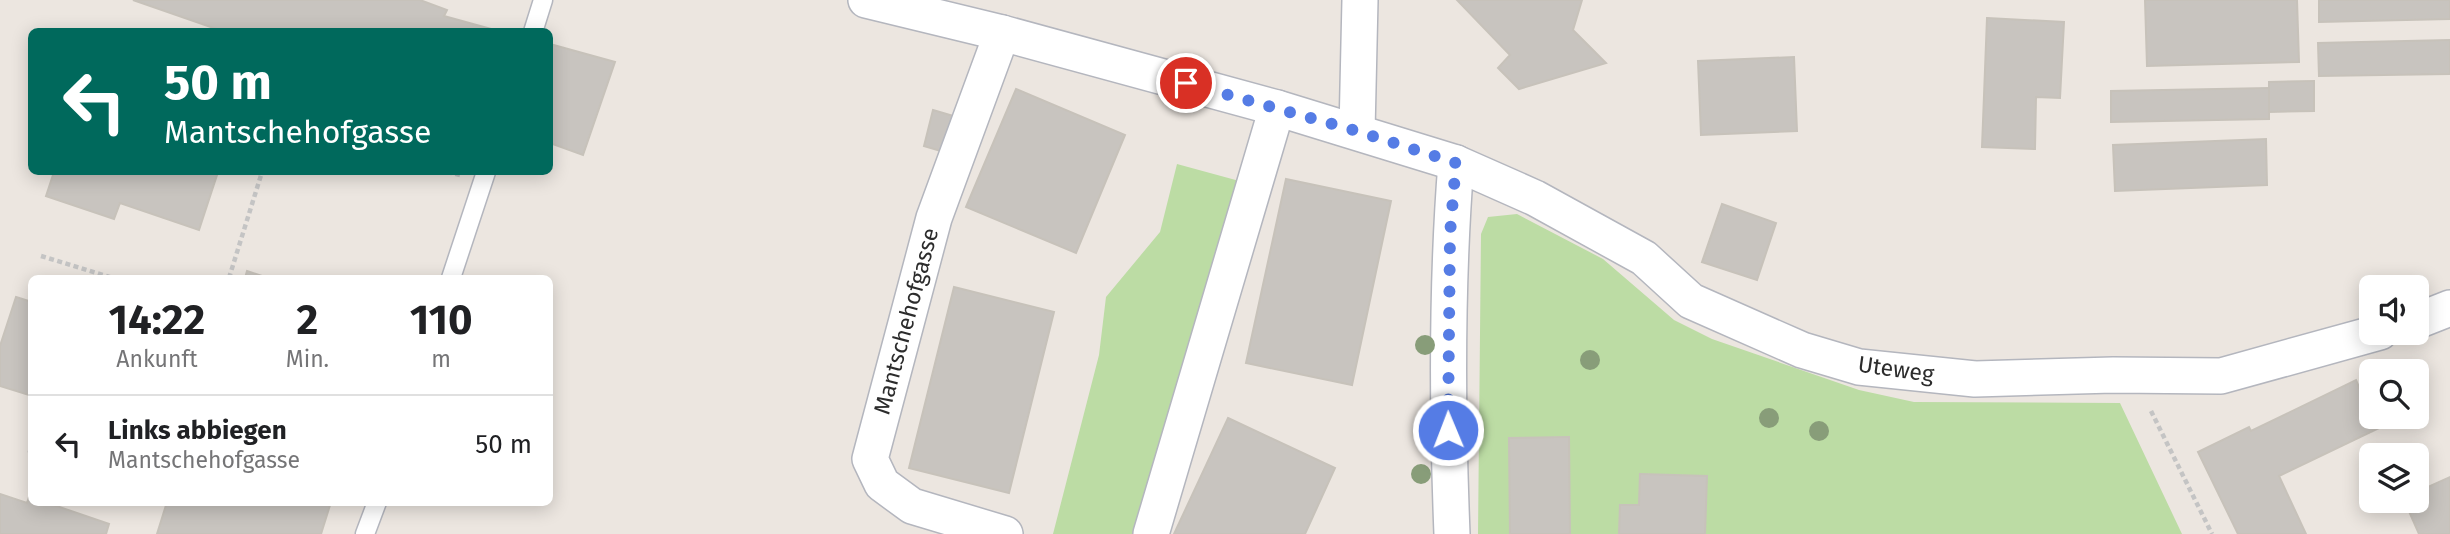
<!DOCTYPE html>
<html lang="de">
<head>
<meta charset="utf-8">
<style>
	body { margin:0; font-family:"Fira Sans",sans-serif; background:#f6f6f6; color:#202124; height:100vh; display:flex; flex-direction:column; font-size:26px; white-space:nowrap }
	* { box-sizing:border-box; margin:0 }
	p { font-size:23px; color:#757577 }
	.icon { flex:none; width:38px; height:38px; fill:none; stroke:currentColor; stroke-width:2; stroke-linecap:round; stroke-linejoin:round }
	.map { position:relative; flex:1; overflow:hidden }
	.side { position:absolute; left:28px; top:275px; width:525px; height:231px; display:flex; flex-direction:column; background:#fff; border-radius:10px; box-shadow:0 4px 18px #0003 }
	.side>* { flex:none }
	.hud { position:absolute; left:28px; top:28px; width:525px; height:147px; border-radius:10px; box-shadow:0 4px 18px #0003; background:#00695c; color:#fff; overflow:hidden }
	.buttons { position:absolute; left:2359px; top:275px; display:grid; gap:14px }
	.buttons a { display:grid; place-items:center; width:70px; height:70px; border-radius:10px; background:#fff; box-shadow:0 4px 18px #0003; font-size:35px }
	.pin { position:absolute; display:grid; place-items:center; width:60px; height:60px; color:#fff; margin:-30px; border:4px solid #fff; border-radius:50%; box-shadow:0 2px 7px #0007 }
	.me { position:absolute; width:77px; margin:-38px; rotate:359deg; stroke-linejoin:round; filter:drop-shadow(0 0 5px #0008) }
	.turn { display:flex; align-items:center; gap:24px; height:147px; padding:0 21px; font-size:32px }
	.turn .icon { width:91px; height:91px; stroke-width:2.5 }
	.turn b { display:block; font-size:49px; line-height:60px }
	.eta { display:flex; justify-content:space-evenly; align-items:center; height:119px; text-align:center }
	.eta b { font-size:42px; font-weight:700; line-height:49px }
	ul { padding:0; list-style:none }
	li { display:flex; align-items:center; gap:21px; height:98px; padding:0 21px; border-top:2px solid #e0e0e0 }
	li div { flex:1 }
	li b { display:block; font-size:26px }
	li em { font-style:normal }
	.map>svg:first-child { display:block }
	.green { fill:#bcdca4 }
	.building { fill:#c8c4bf; stroke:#c7c2ba; stroke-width:2 }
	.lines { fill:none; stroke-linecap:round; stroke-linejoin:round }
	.lane-casing { stroke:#b4b6be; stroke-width:21 }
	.street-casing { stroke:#b4b6be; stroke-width:38 }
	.path { stroke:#c4c4c4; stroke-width:4.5; stroke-dasharray:5 3.5; stroke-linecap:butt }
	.lane { stroke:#fff; stroke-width:18 }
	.street { stroke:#fff; stroke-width:35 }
	.tree { fill:#889d79 }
	.route { stroke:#557ce5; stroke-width:12; stroke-dasharray:0 21.6 }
	.labels { text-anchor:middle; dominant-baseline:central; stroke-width:6; stroke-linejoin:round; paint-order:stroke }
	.street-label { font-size:23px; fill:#2c2c2c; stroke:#fff }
</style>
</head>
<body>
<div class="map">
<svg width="2450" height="534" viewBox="0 0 2450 534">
	<rect width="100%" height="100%" fill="#ece6e0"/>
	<g class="green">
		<polygon points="1177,164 1243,182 1137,534 1053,534 1099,355 1106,297 1160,232"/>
		<polygon points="1517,214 1603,259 1674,320 1712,339 1859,390 1914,402 2120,403 2182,534 1478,534 1481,234 1488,217"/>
	</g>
	<g class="building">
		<polygon points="133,0 420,0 447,10 444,16 502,32 225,32"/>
		<polygon points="1457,0 1582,0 1573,30 1606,63 1519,89 1498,68 1510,55"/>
		<polygon points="2145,0 2297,0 2299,62 2147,66"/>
		<polygon points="2319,0 2450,0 2450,19 2319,22"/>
		<polygon points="1987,18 2064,22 2060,98 2036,97 2035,149 1982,147"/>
		<polygon points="2450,40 2450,74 2319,76 2318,43"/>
		<polygon points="550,44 615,62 583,155 550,143"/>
		<polygon points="1794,57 1797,131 1701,135 1698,61"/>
		<polygon points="2314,81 2314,111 2269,112 2269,82"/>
		<polygon points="2269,88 2269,119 2111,122 2111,91"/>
		<polygon points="1016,89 1125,135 1076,253 966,207"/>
		<polygon points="933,110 960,118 951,154 924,146"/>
		<polygon points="2266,139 2267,185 2115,191 2113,145"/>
		<polygon points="54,172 218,172 199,230 120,203 114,219 46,196"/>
		<polygon points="1286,179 1391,201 1352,385 1246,363"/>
		<polygon points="1722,204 1776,223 1757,280 1702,262"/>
		<polygon points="247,271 268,278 245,278"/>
		<polygon points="954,287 1054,312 1009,493 909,468"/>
		<polygon points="16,297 32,302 32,396 0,386 0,346"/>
		<polygon points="2356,380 2371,416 2373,416 2379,428 2279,476 2306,534 2238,534 2198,452 2249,427 2251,431"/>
		<polygon points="1228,418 1335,468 1305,534 1174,534"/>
		<polygon points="1569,437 1570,534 1510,534 1509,438"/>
		<polygon points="1640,474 1707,476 1705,534 1619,534 1620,505 1639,505"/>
		<polygon points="2450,477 2450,534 2419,534 2404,500 2417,500 2417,492"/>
		<polygon points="0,494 27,503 29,497 32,498 32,502 45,502 109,524 106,534 0,534"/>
		<polygon points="167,502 331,502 321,534 157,534"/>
	</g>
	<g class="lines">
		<defs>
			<g id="lane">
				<polyline points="533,32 543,0"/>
				<polyline points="451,278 486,172"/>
				<polyline points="365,534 377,502"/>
			</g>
			<g id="street">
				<polyline points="866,0 1002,33 1277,108 1456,163 1535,198 1644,258 1691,301 1802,350 1859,367 1975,379 2113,375 2221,376 2380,332"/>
				<polyline points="1002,33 934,218 870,459 882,484 912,506 1005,534"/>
				<polyline points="1357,131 1360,0"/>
				<polyline points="2417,321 2450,308"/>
				<polyline points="1151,534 1277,108"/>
				<path d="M1452 534C1447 409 1446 288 1456 163"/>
			</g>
		</defs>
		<use href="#lane" class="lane-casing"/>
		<use href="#street" class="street-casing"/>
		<g class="path">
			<polyline points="447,172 460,175"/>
			<polyline points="41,256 113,278"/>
			<polyline points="229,278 262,172"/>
			<polyline points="2151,411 2212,534"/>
			<polyline points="28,450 32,451"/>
		</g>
		<use href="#lane" class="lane"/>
		<use href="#street" class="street"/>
	</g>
	<g class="tree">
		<circle cx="1425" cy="345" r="10"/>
		<circle cx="1590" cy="360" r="10"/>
		<circle cx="1769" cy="418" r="10"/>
		<circle cx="1819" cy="431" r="10"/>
		<circle cx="1421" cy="474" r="10"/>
	</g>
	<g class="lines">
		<polyline class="route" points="1186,83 1357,131 1456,163 1450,234 1448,430"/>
	</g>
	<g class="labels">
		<g class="street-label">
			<text transform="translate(906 321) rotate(-75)">Mantschehofgasse</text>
			<text transform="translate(1896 369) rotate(8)">Uteweg</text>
		</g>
	</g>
</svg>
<div class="buttons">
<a><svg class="icon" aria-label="sound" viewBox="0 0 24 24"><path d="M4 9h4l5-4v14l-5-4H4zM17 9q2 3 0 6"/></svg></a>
<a><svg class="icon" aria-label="search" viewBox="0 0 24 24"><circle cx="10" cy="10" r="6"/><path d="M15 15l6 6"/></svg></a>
<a><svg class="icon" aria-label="layers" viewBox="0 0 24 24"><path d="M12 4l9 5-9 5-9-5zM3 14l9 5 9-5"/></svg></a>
</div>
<div class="pin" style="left:1186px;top:83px;background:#d93025"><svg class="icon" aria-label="arrive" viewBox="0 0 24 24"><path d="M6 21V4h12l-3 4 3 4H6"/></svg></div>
<svg class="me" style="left:1448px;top:430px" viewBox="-20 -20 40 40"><circle r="17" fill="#557ce5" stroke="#fff" stroke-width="3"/><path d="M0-11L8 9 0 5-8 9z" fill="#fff"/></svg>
<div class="hud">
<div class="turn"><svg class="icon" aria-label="left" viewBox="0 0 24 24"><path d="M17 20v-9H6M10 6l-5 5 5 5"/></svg><div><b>50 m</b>Mantschehofgasse</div></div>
</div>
<section class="side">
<div class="eta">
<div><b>14:22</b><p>Ankunft</p></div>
<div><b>2</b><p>Min.</p></div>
<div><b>110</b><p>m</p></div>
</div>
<ul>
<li><svg class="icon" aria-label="left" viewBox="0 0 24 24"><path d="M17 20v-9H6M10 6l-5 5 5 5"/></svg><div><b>Links abbiegen</b><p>Mantschehofgasse</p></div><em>50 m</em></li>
</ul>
</section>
</div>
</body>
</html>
